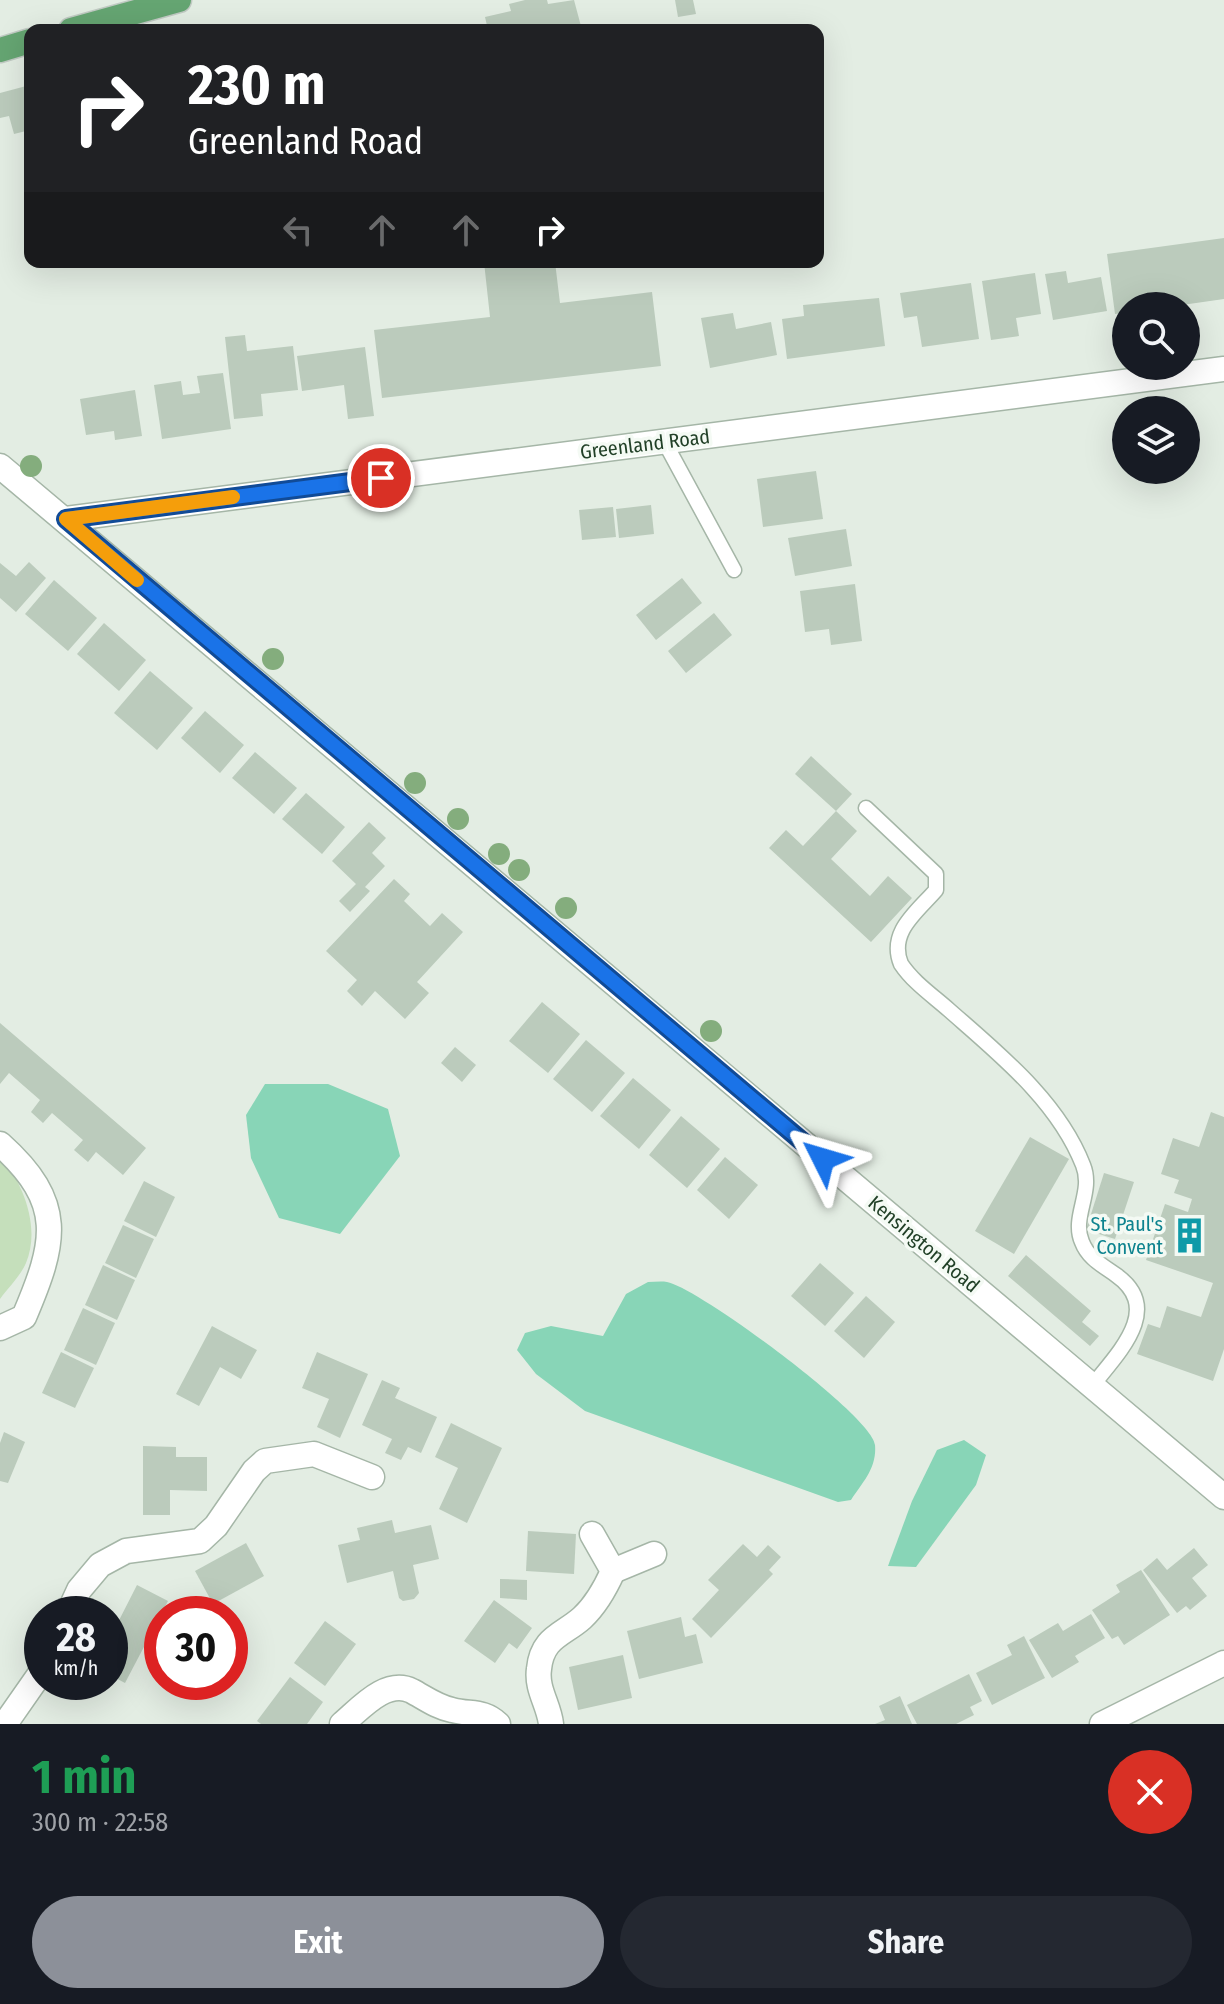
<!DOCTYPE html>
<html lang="en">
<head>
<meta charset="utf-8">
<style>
	body { margin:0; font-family:"Fira Sans Condensed",sans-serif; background:#242831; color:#f1f3f6; height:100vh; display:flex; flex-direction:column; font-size:30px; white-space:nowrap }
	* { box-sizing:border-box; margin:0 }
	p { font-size:26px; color:#9ea1a6 }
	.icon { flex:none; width:44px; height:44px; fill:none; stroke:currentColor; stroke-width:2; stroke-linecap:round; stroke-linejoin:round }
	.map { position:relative; height:1724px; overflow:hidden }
	.side { display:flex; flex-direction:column; background:#171b24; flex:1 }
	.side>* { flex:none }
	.banner { position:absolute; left:24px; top:24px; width:800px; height:244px; border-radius:16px; box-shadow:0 8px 32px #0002; background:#202124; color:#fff; overflow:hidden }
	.tools { position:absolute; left:1112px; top:292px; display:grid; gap:16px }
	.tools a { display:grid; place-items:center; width:88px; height:88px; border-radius:50%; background:#171b24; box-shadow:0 8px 32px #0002; font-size:40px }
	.speed { position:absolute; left:24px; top:1596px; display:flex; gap:16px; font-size:40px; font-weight:700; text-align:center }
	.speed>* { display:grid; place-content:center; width:104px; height:104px; border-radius:50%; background:#171b24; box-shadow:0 8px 32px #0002; line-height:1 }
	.speed small { font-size:20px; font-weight:400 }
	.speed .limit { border:12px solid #d22; background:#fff; color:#111 }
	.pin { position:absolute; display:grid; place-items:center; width:68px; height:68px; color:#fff; margin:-34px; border:4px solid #fff; border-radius:50%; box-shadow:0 2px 8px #0007 }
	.me { position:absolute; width:88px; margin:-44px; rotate:310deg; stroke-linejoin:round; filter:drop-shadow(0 0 6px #0008) }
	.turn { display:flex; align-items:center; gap:28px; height:168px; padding:0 32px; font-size:36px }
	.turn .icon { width:104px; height:104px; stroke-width:2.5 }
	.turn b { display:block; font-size:56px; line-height:68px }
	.lanes { display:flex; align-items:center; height:76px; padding:0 32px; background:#0003; justify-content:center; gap:40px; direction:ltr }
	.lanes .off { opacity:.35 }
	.round { display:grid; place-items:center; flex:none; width:84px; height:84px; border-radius:42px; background:#242831 }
	.head { display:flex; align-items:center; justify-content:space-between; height:136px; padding:0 32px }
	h1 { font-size:48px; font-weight:700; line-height:60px; color:#1e9e55 }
	.primary-button { display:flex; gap:16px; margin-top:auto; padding:16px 32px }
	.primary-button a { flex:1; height:92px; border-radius:48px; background:#8c9099; color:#fff; font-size:32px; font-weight:700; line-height:92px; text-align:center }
	.primary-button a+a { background:#242831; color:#f1f3f6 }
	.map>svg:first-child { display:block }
	.green { fill:#c5dfbb }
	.water { fill:#88d5b7 }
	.building { fill:#bbcbbc }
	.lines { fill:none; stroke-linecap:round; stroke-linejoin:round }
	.service-casing { stroke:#a5b6a7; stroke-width:17 }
	.minor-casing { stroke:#a5b6a7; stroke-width:27 }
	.primary-casing { stroke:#c1cac3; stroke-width:27 }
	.service { stroke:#fff; stroke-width:14 }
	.minor { stroke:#fff; stroke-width:24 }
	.primary { stroke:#65a572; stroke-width:24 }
	.tree { fill:#84ad7d }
	.route-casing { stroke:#114b97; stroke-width:20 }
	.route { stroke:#1a73e8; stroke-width:14 }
	.slow { stroke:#f59e0b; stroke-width:14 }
	.labels { text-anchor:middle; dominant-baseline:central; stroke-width:7; stroke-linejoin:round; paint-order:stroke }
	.street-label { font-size:20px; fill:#214027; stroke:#f4faf4 }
	.culture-label { font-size:20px; fill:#0d838f; stroke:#f4faf4; text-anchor:end }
</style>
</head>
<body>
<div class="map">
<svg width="1224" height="1724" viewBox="0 0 1224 1724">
	<rect width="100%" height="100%" fill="#e3ede3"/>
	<path class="green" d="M0 1155C23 1183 41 1227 26 1263 21 1275 8 1288 0 1299Z"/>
	<g class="water">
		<polygon points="265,1084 328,1084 388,1109 400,1156 340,1234 279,1218 251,1158 246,1115"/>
		<path d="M648 1282C654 1282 661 1281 667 1282 697 1287 873 1416 875 1445 877 1468 863 1482 851 1500L838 1502 585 1411 536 1374 517 1350 525 1333 551 1326 603 1336 626 1294Z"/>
		<polygon points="964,1440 986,1455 976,1485 916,1567 888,1566 912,1501 937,1450"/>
	</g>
	<g class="building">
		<polygon points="525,0 547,0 548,4 574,0 582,30 488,30 485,17 511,11 509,4"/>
		<polygon points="675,0 693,0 696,14 678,17"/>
		<polygon points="30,85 30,130 14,134 9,116 0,118 0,93"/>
		<polygon points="1224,238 1224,299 1175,306 1126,306 1126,313 1115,314 1107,254"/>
		<polygon points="484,262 555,262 560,303 652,292 661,366 382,398 374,330 490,317"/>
		<polygon points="1066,271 1068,283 1101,277 1107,311 1053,320 1045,274"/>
		<polygon points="1035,273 1041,314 1016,318 1019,336 991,340 982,281"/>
		<polygon points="971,283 979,339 922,347 917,316 904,318 900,293"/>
		<polygon points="879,298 885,346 787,359 782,319 804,316 803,305"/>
		<polygon points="733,313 736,329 771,322 777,355 710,368 701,318"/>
		<polygon points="245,335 247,351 293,346 298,390 261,394 263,416 234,419 225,337"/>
		<polygon points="365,347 374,416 348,419 344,385 302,391 297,356"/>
		<polygon points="223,373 231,429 162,439 154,385 181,381 183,395 200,393 197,376"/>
		<polygon points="135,390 142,436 115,440 114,431 86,435 80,399"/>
		<polygon points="816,471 823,519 763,527 757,479"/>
		<polygon points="651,505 654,534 619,538 616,509"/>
		<polygon points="613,507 616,537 582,540 579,510"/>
		<polygon points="846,529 852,566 795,576 788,538"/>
		<polygon points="29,562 46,578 16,612 0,598 0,563 16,576"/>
		<polygon points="682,578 702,603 656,640 636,615"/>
		<polygon points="54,580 97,618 68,651 25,614"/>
		<polygon points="855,584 862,641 831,645 829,629 805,632 800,591"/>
		<polygon points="714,613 732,635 686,673 668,651"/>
		<polygon points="104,623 146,660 119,691 77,654"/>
		<polygon points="150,671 193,708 157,750 114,713"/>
		<polygon points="205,711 244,745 220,773 181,738"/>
		<polygon points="255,752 297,788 274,814 232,778"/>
		<polygon points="811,756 852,794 836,811 795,774"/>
		<polygon points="306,793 345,827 322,854 282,819"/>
		<polygon points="836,811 857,831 831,859 870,896 888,876 912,898 871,942 769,848 786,830 803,846"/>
		<polygon points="369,822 386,838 372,853 385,866 365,887 370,891 350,912 339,901 356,884 332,861"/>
		<polygon points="394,879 410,894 404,901 430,926 442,913 463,932 417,982 429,993 405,1019 375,991 362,1006 347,991 357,980 326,951"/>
		<polygon points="542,1002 580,1034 548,1073 509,1041"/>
		<polygon points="0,1023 146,1148 123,1175 96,1152 88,1162 74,1150 83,1140 52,1113 43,1123 31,1112 40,1100 9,1073 0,1084"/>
		<polygon points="586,1040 625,1073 592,1112 553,1079"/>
		<polygon points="455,1047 476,1065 462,1082 441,1063"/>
		<polygon points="633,1078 671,1110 639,1149 600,1116"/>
		<polygon points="1211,1112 1224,1117 1224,1349 1213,1381 1137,1354 1148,1324 1160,1328 1167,1306 1201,1317 1213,1283 1146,1260 1165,1204 1188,1212 1192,1199 1174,1193 1179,1180 1161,1174 1173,1138 1199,1147"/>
		<polygon points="681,1116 720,1149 687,1188 649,1155"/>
		<polygon points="1030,1137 1069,1159 1014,1254 975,1231"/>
		<polygon points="725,1157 758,1185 729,1219 697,1190"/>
		<polygon points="1104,1173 1134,1182 1115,1239 1086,1230"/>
		<polygon points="144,1181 175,1197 156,1237 124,1221"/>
		<polygon points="123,1225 154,1239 136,1278 105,1263"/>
		<polygon points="1026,1255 1091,1311 1082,1322 1099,1336 1090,1346 1008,1276"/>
		<polygon points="820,1263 854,1293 825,1326 791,1296"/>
		<polygon points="103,1265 135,1280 117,1320 85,1305"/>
		<polygon points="866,1296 895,1322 864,1358 834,1331"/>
		<polygon points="83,1308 115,1323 96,1365 64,1350"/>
		<polygon points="212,1326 257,1350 241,1379 220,1367 199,1406 176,1394"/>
		<polygon points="61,1352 94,1368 75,1408 42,1393"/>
		<polygon points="317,1352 368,1374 340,1438 317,1427 329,1399 302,1388"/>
		<polygon points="382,1380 400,1388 395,1398 437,1417 421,1453 408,1447 401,1460 385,1453 392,1439 362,1425"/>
		<polygon points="451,1423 502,1448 467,1523 439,1509 458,1468 435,1457"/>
		<polygon points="4,1432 25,1442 8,1483 0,1481 0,1443"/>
		<polygon points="143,1446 176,1447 176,1457 207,1457 207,1491 170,1490 170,1515 143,1515"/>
		<polygon points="392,1520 395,1533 431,1525 439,1559 413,1565 419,1593 414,1599 403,1601 399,1598 393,1571 347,1583 338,1545 360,1540 357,1528"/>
		<polygon points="528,1531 576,1534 574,1574 526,1571"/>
		<polygon points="246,1543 264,1576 213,1604 195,1571"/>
		<polygon points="743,1544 757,1557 768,1545 781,1557 769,1570 773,1574 711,1638 692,1619 719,1590 708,1580"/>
		<polygon points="1194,1548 1208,1565 1192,1578 1207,1596 1190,1610 1186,1606 1177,1613 1143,1570 1157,1558 1167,1570"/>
		<polygon points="1141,1570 1170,1615 1124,1645 1118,1636 1112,1639 1092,1610 1120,1592 1116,1585"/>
		<polygon points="500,1579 527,1580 527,1600 500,1598"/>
		<polygon points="137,1585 168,1601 125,1683 110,1675 110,1661 115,1650 110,1647 110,1638"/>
		<polygon points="494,1600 532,1628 517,1649 509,1643 495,1663 464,1641"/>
		<polygon points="1091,1614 1105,1638 1075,1656 1079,1662 1052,1678 1029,1640 1058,1623 1063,1631"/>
		<polygon points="681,1617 685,1637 696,1634 703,1663 639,1679 627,1631"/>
		<polygon points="325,1621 356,1644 325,1686 294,1663"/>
		<polygon points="1024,1636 1045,1678 992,1705 976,1673 1012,1655 1007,1645"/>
		<polygon points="623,1655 632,1698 578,1710 569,1667"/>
		<polygon points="969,1674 982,1701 970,1707 974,1715 956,1724 917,1724 907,1705"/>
		<polygon points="290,1677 323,1702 307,1724 261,1724 257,1721"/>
		<polygon points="900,1696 912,1724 875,1724 885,1720 879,1706"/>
	</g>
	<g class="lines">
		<defs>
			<g id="service">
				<polyline points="664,441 734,570"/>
				<path d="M866 808 936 874V890C917 912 888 932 901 964 913 982 932 995 949 1010 999 1054 1058 1101 1083 1165 1094 1192 1071 1217 1082 1242 1088 1258 1102 1265 1116 1275 1164 1309 1118 1353 1092 1386"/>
			</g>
			<g id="minor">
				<polyline points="0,466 1224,1497"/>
				<polyline points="66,519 1224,369"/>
				<path d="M0 1144C66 1203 56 1242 24 1317L0 1328"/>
				<polyline points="613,1571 654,1554"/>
				<polyline points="68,1614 79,1590 100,1565 126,1551 200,1541 216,1526 254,1471 265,1461 314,1454 372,1477"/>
				<polyline points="5,1724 42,1671"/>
				<path d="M342 1724C360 1709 386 1678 412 1691 425 1698 437 1707 452 1710 471 1715 483 1710 498 1724"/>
				<path d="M551 1724C549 1705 536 1689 539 1669 542 1637 563 1635 582 1618 596 1605 605 1589 613 1571L592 1534"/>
				<polyline points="1102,1724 1224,1663"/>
			</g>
			<g id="primary">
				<polyline points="71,30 179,0"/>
				<polyline points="0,50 30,41"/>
			</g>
		</defs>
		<use href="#service" class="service-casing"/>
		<use href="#minor" class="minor-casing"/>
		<use href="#primary" class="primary-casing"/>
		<use href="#service" class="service"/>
		<use href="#minor" class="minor"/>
		<use href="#primary" class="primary"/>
	</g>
	<g class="tree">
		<circle cx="31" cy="466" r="11"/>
		<circle cx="273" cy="659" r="11"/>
		<circle cx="415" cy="783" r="11"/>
		<circle cx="458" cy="819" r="11"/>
		<circle cx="499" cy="854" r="11"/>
		<circle cx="519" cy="870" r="11"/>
		<circle cx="566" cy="908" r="11"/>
		<circle cx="711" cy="1031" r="11"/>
	</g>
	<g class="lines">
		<defs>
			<polyline id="route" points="381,478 66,519 823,1159"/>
		</defs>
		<use href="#route" class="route-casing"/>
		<use href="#route" class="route"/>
		<polyline class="slow" points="137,580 66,519 233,497"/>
	</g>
	<defs>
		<symbol id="building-bare" viewBox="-9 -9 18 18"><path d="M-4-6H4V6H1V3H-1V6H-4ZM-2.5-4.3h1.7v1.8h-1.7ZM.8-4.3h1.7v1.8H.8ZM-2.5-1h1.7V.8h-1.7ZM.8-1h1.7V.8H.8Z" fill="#0f9aa8" stroke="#f4faf4" stroke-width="2.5" paint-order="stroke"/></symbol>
	</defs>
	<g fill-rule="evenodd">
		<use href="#building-bare" x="1164" y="1210" width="51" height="51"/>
	</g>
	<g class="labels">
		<g class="street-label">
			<text transform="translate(645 444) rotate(-7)">Greenland Road</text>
			<text transform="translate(924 1244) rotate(40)">Kensington Road</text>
		</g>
		<g class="culture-label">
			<text x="1163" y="1224">St. Paul's<tspan x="1163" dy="23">Convent</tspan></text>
		</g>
	</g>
</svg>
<div class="tools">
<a><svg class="icon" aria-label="search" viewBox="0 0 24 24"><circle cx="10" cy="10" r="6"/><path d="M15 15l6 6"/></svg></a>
<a><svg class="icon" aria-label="layers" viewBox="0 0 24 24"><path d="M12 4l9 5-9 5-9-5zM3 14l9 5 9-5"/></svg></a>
</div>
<div class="speed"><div>28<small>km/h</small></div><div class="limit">30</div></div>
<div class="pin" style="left:381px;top:478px;background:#d93025"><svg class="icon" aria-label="arrive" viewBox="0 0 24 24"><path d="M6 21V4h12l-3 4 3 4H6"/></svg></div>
<svg class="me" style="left:823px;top:1159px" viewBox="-20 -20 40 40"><path d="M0-17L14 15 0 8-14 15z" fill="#1a73e8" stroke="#fff" stroke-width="4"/></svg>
<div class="banner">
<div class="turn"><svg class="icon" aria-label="right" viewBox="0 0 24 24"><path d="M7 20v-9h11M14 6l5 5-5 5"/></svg><div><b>230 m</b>Greenland Road</div></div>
<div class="lanes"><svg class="icon off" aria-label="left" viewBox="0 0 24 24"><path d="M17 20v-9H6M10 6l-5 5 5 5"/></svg><svg class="icon off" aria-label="ahead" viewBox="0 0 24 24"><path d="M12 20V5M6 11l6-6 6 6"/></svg><svg class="icon off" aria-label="ahead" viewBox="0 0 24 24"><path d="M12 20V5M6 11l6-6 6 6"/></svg><svg class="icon" aria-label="right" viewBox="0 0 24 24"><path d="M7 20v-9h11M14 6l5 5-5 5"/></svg></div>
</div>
</div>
<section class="side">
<div class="head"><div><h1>1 min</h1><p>300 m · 22:58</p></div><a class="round" style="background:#d93025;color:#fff"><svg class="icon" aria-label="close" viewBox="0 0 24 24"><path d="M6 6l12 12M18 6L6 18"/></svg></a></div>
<div class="primary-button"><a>Exit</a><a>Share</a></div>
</section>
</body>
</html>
